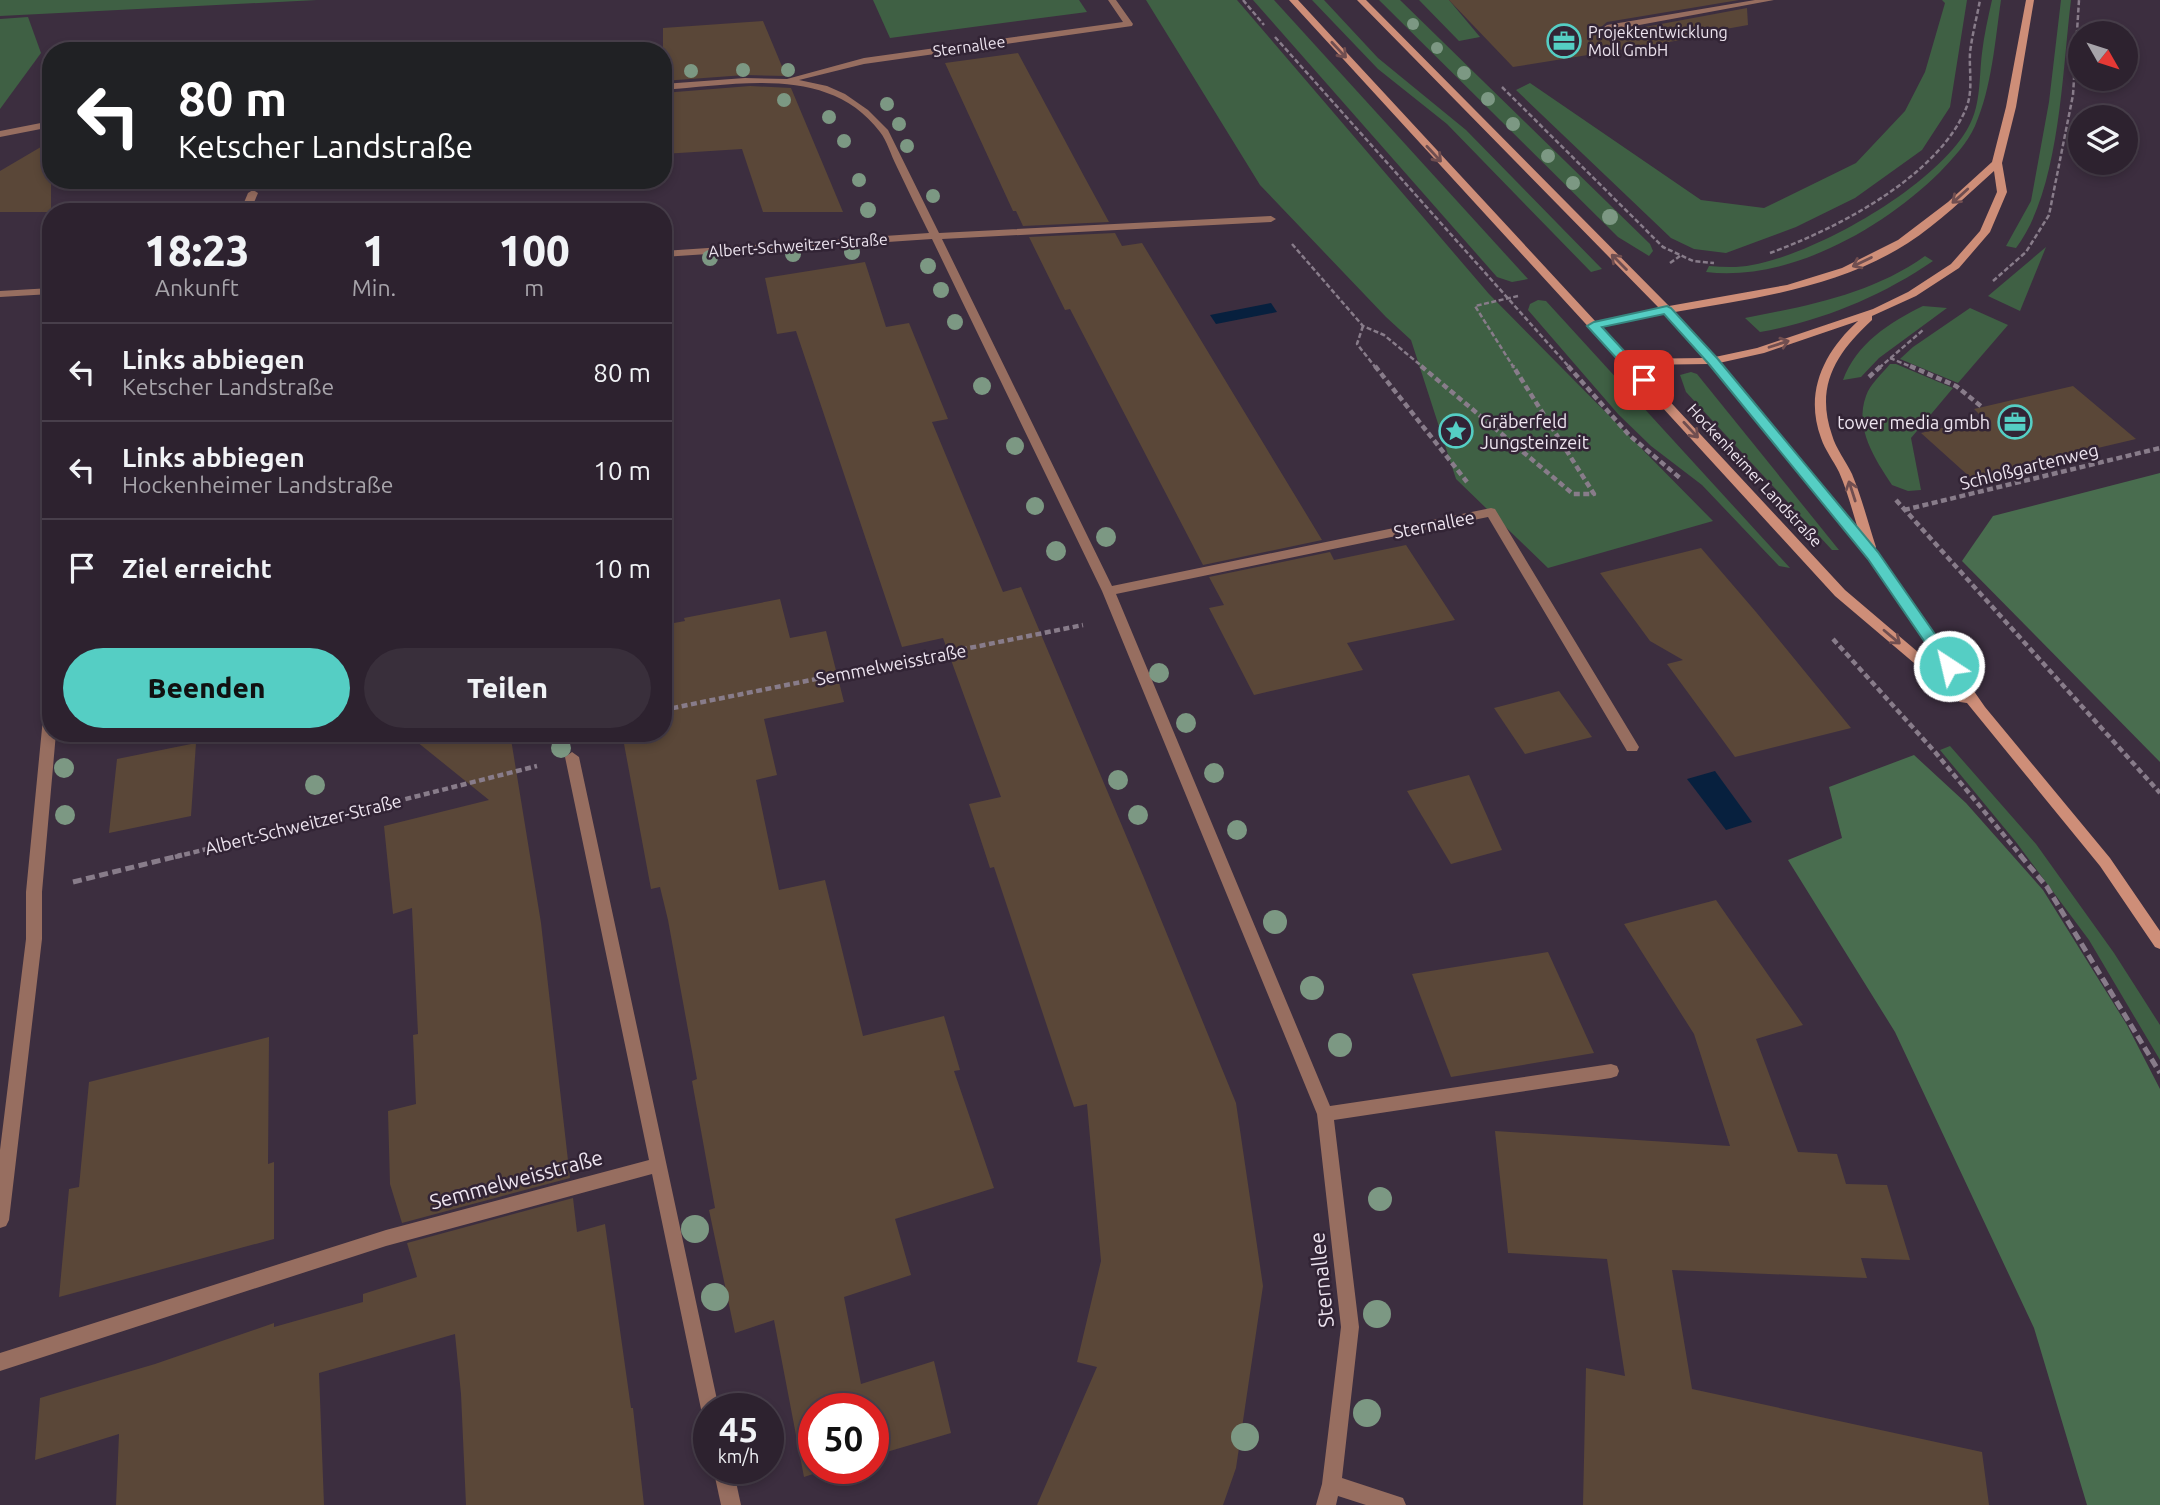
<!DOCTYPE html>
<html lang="de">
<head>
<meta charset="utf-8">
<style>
	body { margin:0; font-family:Ubuntu,sans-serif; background:#392f3b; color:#f1f3f6; height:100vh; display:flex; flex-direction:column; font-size:26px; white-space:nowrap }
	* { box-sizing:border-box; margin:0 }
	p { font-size:23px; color:#a7a4aa }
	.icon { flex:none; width:38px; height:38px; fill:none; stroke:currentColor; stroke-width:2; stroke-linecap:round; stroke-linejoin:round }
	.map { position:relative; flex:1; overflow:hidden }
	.drawer { position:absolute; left:42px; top:203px; width:630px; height:539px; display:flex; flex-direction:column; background:#2d222f; border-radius:28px; box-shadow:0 4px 10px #0003,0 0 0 2px #483f4b }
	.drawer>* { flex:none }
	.banner { position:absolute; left:42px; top:42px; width:630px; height:147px; border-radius:28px; box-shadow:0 4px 10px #0003,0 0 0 2px #483f4b; background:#202124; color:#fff; overflow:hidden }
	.needle { width:46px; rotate:129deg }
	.fabs { position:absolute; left:2068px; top:21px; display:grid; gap:14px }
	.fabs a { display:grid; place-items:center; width:70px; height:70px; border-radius:50%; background:#2d222f; box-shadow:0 4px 10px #0003,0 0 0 2px #483f4b; font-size:35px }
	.speed { position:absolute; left:693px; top:1393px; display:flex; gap:14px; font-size:35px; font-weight:700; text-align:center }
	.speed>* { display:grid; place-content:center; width:91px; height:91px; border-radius:50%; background:#2d222f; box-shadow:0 4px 10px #0003,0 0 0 2px #483f4b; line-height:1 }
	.speed small { font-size:18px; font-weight:400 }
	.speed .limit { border:10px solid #d22; background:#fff; color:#111 }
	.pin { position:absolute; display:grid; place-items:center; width:60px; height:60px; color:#fff; margin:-30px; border-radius:14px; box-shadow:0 4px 10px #0006 }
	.me { position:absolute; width:77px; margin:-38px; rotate:325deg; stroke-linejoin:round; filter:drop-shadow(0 0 5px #0008) }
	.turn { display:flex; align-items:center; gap:24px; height:147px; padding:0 21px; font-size:32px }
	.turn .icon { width:91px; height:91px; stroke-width:2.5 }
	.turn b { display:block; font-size:49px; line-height:60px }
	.eta { display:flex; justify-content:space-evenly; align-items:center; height:119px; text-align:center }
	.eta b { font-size:42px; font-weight:800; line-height:49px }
	.primary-button { display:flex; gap:14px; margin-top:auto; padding:14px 21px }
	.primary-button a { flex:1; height:80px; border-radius:42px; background:#55cec4; color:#111; font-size:28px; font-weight:800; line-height:80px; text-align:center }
	.primary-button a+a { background:#392f3b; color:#f1f3f6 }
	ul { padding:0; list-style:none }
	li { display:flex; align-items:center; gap:21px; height:98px; padding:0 21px; border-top:2px solid #483f4b }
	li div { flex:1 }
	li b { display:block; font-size:26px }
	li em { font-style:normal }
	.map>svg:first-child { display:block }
	.green { fill:#3f6044 }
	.forest { fill:#496d4f }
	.water { fill:#07203e }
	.building { fill:#5a4738 }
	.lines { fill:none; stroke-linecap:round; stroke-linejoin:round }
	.path-far2 { stroke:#887c8a; stroke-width:2.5; stroke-dasharray:5 2.5; stroke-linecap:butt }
	.path-far1 { stroke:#887c8a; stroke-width:4.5; stroke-dasharray:6 3.5; stroke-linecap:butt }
	.path { stroke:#887c8a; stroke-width:5; stroke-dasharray:9 4.5; stroke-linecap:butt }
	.lane { fill:#976e60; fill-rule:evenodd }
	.street { fill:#976e60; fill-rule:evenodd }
	.secondary { fill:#ce8e78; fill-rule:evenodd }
	.tree { fill:#7c9883 }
	.oneway { stroke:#704e50 }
	.route { fill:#55cec4; stroke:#37867f; stroke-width:2 }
	.labels { text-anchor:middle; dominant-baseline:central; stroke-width:5; stroke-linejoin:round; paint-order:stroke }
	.far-poi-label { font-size:16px; fill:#ede4ef; stroke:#322435; text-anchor:start }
	.far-street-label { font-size:16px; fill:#ede4ef; stroke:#322435 }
	.poi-label { font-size:18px; fill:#ede4ef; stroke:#322435; text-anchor:start }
	.street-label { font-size:18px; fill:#ede4ef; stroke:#322435 }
	.near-street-label { font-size:21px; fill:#ede4ef; stroke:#322435 }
</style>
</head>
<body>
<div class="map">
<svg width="2160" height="1505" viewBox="0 0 2160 1505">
	<rect width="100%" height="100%" fill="#3c2e3f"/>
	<g class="green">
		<polygon points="0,0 317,0 0,16"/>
		<polygon points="873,0 1079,0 1087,12 890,38"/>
		<polygon points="1146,0 1237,0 1489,294 1713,521 1548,568 1456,479 1411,340 1386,317 1260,185"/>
		<polygon points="1253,0 1274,0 1528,279 1512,282 1497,277"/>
		<polygon points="1312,0 1324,0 1378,58 1466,130 1602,269 1591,272 1447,124 1378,69"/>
		<polygon points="1379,0 1400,0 1650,244 1653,251 1649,256 1618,237"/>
		<polygon points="1419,0 1449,0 1480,37 1459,41"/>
		<polygon points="1942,0 1967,0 1950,107 1922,150 1855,198 1796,227 1726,253 1694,249 1671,238 1516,90 1530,83 1701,200 1764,208 1856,163 1905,111 1925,72 1945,3"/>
		<path d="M1992 0H2001C1995 41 1992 87 1975 126 1967 144 1953 158 1940 172 1882 229 1789 282 1706 272L1709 266C1723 267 1738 268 1752 265 1816 254 1938 185 1969 126 1981 104 1979 77 1982 53 1984 35 1988 18 1992 0Z"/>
		<path d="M2061 0H2071C2062 72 2060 190 2016 248L2006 246 2031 201 2049 102Z"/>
		<polygon points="28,17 41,53 0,109 0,19"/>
		<polygon points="2046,247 2020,311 1988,296"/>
		<path d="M1925 256 1933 261C1882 296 1822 321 1760 332L1745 318C1807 306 1872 294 1925 256Z"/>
		<polygon points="1538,300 1546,301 1790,568 1779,566 1702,485 1651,446 1618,414 1528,310 1530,304"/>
		<path d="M1923 306 1947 308 1879 358 1861 377 1843 380C1856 344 1890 322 1923 306Z"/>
		<polygon points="1970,308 2008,325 1958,383 1900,359 1913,347"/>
		<path d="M1890 364H1896L1953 388 1911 438 1921 490 1908 491 1892 485C1875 459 1854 428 1866 396 1870 384 1882 374 1890 364Z"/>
		<polygon points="1691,372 1697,374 1839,550 1832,550 1686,392 1680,375"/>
		<polygon points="1950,746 2036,844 2114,953 2160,1025 2160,1060 2089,940 2016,842 1940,750"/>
	</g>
	<g class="forest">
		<polygon points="2160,473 2160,762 1962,561 1993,516"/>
		<polygon points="1914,755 1966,803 2043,890 2127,1025 2160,1089 2160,1505 2087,1505 2034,1328 1895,1032 1788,860 1842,838 1829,787"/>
	</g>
	<g class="water">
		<polygon points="1271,303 1277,312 1216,324 1210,315"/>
		<polygon points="1715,771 1752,822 1726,830 1687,779"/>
	</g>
	<g class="building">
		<polygon points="1449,0 1739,0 1607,22 1600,28 1607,34 1747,8 1748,25 1675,38 1681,40 1513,67"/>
		<polygon points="763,21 786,76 745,75 663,81 663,28"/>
		<polygon points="1018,53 1085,178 1109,222 1023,226 1016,211 1013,211 945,63"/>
		<polygon points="750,86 791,88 843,212 763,212 742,149 663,154 663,93"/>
		<polygon points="51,141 51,212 0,212 0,171"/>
		<polygon points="1115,233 1122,246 1142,243 1322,540 1203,565 1070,309 1065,310 1029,237"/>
		<polygon points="865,262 886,327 909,323 948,419 932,422 972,518 1003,592 1021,587 1144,878 1236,1103 1263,1286 1236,1468 1223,1505 1037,1505 1097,1367 1077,1362 1101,1261 1087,1104 1074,1107 994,867 990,868 969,804 1001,797 943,638 902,647 796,331 777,334 765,278"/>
		<polygon points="2073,386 2136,439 1971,478 1921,433 1983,418 1974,409"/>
		<polygon points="1406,545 1455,620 1347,643 1363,670 1254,695 1209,608 1224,605 1209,577 1330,552 1334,560"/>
		<polygon points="1701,548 1756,612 1851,728 1735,757 1667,664 1683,660 1650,641 1600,573"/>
		<polygon points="780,599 790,638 826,631 844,702 764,719 777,775 756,780 779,890 825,880 863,1036 944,1016 960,1070 954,1071 994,1188 895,1219 911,1275 844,1297 861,1384 934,1361 951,1433 873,1456 873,1409 814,1409 814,1468 831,1468 804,1477 774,1320 735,1333 709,1210 715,1208 692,1081 697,1079 668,920 660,887 651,889 622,733 663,733 663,625 685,621 684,618"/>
		<polygon points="1559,691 1592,737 1525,754 1494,708"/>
		<polygon points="406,733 510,733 541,923 570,1178 402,1223 390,1184 388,1111 416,1104 413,1035 418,1034 412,908 393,914 384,826 489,800"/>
		<polygon points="196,743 191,816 109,833 117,759"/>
		<polygon points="1469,775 1502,850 1451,864 1407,791"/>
		<polygon points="1716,900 1803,1025 1756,1039 1798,1152 1837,1154 1846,1184 1887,1185 1910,1260 1861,1258 1867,1278 1672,1270 1692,1389 1982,1452 1989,1505 1583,1505 1586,1368 1625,1376 1607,1259 1508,1253 1495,1131 1730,1146 1694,1034 1624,924"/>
		<polygon points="1548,952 1594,1053 1451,1077 1412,974"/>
		<polygon points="269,1037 268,1164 274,1162 274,1239 59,1297 69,1189 79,1187 89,1082"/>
		<polygon points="573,1198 577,1232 605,1224 631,1408 633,1408 644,1505 466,1505 461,1394 455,1334 319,1373 324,1505 116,1505 119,1434 35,1460 40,1398 155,1364 274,1323 274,1327 363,1302 363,1294 417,1277 407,1243"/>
	</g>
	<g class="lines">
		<g class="path-far2">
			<polyline points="1243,0 1264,25"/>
			<polyline points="1275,37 1570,368"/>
			<polyline points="1502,87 1663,247 1693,261 1714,263"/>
			<polyline points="1292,244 1363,326 1384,335 1424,368"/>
			<path d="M1770 253C1836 229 1940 176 1967 106 1973 89 1969 70 1970 53 1972 35 1977 17 1980 0"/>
			<polyline points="1670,263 1680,256"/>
			<polyline points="1993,281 2026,252 2049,215 2073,95 2079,0"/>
			<polyline points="1363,326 1357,344 1376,368"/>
			<polyline points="1890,358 1914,368"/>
			<polyline points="1514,368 1475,306 1518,296"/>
			<polyline points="1879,368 1923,330"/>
		</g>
		<g class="path-far1">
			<polyline points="1375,366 1467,482"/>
			<polyline points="1421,366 1573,494 1594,494 1513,366"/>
			<polyline points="1568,366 1629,435 1680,478"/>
			<polyline points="1910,366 1956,386 1982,407"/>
			<polyline points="1869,377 1881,366"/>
			<polyline points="1896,500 2160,793"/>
			<polyline points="1904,510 2160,448"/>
			<polyline points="1833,639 1935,752 2022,857"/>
			<polyline points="663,710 1083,625"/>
			<polyline points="175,857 537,766"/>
		</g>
		<g class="path">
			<polyline points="2020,855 2047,887 2160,1073"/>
			<polyline points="73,882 182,855"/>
		</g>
		<polygon class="lane" points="1755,0 1774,0 1607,31 1603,28 1607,25"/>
		<g class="street">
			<path d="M1108 0H1116L1133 24 1132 26 864 64 799 80 827 86 845 94 868 110 888 130 939 233 1271 216 1276 219 1271 222 942 239 1112 586 1491 508 1495 509 1639 747 1637 751H1627L1488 517 1116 594 1330 1106 1611 1064 1617 1066 1619 1071 1617 1076 1611 1078 1334 1120 1359 1327 1342 1478 1403 1498 1406 1505H1366L1338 1496 1336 1505H1316L1322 1484 1341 1327 1317 1114 1102 591 932 239 663 257V251L929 233C918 211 907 188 896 165 891 155 887 141 880 132 829 64 736 85 663 90V84L745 78 787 79 864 58 1123 22Z"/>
			<polygon points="51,121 51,127 0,137 0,131"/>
			<polygon points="253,190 258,193 250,212 240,212 248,193"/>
			<polygon points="51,288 51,294 0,297 0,291"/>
			<polygon points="51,703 51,733 56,733 42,892 42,939 9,1220 6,1226 0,1228 0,1150 26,939 26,892 44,708"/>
			<polygon points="572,752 579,757 719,1409 709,1409 709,1418 703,1416 701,1409 652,1174 386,1246 0,1371 0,1353 386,1230 649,1160 565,757"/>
			<polygon points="713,1468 733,1468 741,1505 721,1505"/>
		</g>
		<path class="secondary" d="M1289 0H1298L1596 322 1659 308 1357 0H1366L1669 306 1787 285 1842 268 1898 240 1948 202 1992 162 2006 107 2026 0H2034L2016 107 2002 163 2007 192 1990 232 1959 268 1916 296 1872 316V320C1836 353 1815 386 1832 435 1836 449 1846 461 1852 474 1862 498 1868 523 1876 547L1875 549 1985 707 2110 858 2160 931V949L2155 947 2100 866 1967 703 1960 702 1835 596ZM1994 171 1997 192 1980 231 1951 264 1908 292 1873 309 1757 348 1715 357 1675 312C1755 298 1838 288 1908 243 1939 223 1966 196 1994 171ZM1664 314 1703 358 1630 359 1601 327ZM1858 321C1824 352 1804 392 1821 438 1825 450 1833 460 1839 472 1847 490 1852 510 1858 529L1719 363 1764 353ZM1709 364 1869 558 1952 681 1845 590 1636 365Z"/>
	</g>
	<g class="tree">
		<circle cx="1413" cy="24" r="6"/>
		<circle cx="1437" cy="48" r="6"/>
		<circle cx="743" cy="70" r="7"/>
		<circle cx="788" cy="70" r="7"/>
		<circle cx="691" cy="71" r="7"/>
		<circle cx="1464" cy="73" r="7"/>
		<circle cx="1488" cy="99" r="7"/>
		<circle cx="784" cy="100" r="7"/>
		<circle cx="887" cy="104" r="7"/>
		<circle cx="829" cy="117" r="7"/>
		<circle cx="899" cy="124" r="7"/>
		<circle cx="1513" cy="124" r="7"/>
		<circle cx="844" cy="141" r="7"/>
		<circle cx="907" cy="146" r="7"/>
		<circle cx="1548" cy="156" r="7"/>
		<circle cx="859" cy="180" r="7"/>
		<circle cx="1573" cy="183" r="7"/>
		<circle cx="933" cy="196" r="7"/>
		<circle cx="868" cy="210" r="8"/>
		<circle cx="1610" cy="217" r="8"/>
		<circle cx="852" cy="252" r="8"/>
		<circle cx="793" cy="254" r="8"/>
		<circle cx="710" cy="258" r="8"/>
		<circle cx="928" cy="266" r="8"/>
		<circle cx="941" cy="290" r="8"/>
		<circle cx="955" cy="322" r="8"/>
		<circle cx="982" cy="386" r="9"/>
		<circle cx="1015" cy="446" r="9"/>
		<circle cx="1035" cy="506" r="9"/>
		<circle cx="1106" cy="537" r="10"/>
		<circle cx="1056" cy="551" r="10"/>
		<circle cx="1159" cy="673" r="10"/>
		<circle cx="1186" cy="723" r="10"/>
		<circle cx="561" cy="748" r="10"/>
		<circle cx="64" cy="768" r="10"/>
		<circle cx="1214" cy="773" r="10"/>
		<circle cx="1118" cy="780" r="10"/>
		<circle cx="315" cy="785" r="10"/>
		<circle cx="65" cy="815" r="10"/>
		<circle cx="1138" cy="815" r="10"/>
		<circle cx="1237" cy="830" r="10"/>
		<circle cx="1275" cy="922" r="12"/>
		<circle cx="1312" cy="988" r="12"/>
		<circle cx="1340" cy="1045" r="12"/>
		<circle cx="1380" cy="1199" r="12"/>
		<circle cx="695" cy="1229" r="14"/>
		<circle cx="715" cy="1297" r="14"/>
		<circle cx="1377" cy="1314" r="14"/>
		<circle cx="1367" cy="1413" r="14"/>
		<circle cx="1245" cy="1437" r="14"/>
	</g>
	<defs><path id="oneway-shaft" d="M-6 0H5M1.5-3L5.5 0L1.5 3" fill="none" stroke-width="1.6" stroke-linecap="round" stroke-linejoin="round" transform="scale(1.75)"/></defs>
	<g class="oneway">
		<use href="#oneway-shaft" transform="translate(1339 50) rotate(47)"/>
		<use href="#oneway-shaft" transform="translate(1434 154) rotate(47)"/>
		<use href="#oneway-shaft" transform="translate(1960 196) rotate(138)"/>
		<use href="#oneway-shaft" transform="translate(1619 262) rotate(-135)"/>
		<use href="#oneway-shaft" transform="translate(1862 262) rotate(154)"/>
		<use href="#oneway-shaft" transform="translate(1779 344) rotate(-18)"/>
		<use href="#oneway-shaft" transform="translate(1691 430) rotate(47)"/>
		<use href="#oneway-shaft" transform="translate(1852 491) rotate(-108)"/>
		<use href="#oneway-shaft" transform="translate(1892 637) rotate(40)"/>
	</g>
	<polygon class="route" points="1667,306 1671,308 1717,358 1878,552 1955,663 1957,666 1955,670 1944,670 1868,559 1708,363 1664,314 1602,327 1648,377 1650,380 1644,384 1639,383 1587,326 1594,322"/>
	<defs>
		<symbol id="office-ring" viewBox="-11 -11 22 22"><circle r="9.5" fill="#322435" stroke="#55cec4" stroke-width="1.5"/><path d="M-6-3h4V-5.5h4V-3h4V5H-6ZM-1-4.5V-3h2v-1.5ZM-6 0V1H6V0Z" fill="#55cec4"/></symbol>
		<symbol id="sight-ring" viewBox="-11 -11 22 22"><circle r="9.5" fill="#322435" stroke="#55cec4" stroke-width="1.5"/><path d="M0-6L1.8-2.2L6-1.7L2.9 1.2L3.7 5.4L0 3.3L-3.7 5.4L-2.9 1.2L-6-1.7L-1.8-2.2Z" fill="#55cec4"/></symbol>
	</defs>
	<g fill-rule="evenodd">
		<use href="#office-ring" x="1545" y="22" width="38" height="38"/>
		<use href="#office-ring" x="1996" y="403" width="38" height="38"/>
		<use href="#sight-ring" x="1437" y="412" width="38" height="38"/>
	</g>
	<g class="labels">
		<g class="far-poi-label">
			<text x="1588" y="32">Projektentwicklung<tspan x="1588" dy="18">Moll GmbH</tspan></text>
		</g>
		<g class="far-street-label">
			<text transform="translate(969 46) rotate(-8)">Sternallee</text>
			<text transform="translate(798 245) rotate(-4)">Albert-Schweitzer-Straße</text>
			<text transform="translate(1755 475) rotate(47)">Hockenheimer Landstraße</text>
		</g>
		<g class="poi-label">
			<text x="1480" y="421">Gräberfeld<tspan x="1480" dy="21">Jungsteinzeit</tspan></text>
			<text x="1990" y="422" text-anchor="end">tower media gmbh</text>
		</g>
		<g class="street-label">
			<text transform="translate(2029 466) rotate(-14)">Schloßgartenweg</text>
			<text transform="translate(1434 524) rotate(-11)">Sternallee</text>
			<text transform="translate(891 664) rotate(-11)">Semmelweisstraße</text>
			<text transform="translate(303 824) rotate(-14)">Albert-Schweitzer-Straße</text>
		</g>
		<g class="near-street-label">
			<text transform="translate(516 1179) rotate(-15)">Semmelweisstraße</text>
			<text transform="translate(1321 1280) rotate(-96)">Sternallee</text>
		</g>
	</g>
</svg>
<div class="fabs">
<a><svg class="needle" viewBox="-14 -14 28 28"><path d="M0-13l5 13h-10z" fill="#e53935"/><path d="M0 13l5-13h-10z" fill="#a7a4aa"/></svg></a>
<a><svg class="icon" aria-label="layers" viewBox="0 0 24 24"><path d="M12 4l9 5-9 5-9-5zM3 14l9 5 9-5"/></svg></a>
</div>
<div class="speed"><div>45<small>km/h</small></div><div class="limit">50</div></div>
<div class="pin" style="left:1644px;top:380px;background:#d93025"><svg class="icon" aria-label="arrive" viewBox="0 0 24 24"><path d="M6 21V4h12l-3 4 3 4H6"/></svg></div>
<svg class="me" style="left:1949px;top:666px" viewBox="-20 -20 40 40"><circle r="17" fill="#55cec4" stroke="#fff" stroke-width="3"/><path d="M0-11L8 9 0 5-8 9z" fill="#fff"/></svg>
<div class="banner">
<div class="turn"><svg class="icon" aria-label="left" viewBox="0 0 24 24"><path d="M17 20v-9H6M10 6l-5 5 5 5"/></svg><div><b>80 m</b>Ketscher Landstraße</div></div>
</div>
<section class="drawer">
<div class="eta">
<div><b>18:23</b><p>Ankunft</p></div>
<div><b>1</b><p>Min.</p></div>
<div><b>100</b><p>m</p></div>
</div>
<ul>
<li><svg class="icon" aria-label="left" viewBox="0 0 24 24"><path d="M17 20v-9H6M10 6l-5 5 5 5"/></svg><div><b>Links abbiegen</b><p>Ketscher Landstraße</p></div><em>80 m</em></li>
<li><svg class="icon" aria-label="left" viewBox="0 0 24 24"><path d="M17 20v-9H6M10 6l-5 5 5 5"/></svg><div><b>Links abbiegen</b><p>Hockenheimer Landstraße</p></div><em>10 m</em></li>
<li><svg class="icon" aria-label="arrive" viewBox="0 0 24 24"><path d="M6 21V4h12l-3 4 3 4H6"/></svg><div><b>Ziel erreicht</b></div><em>10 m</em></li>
</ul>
<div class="primary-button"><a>Beenden</a><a>Teilen</a></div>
</section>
</div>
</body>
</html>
